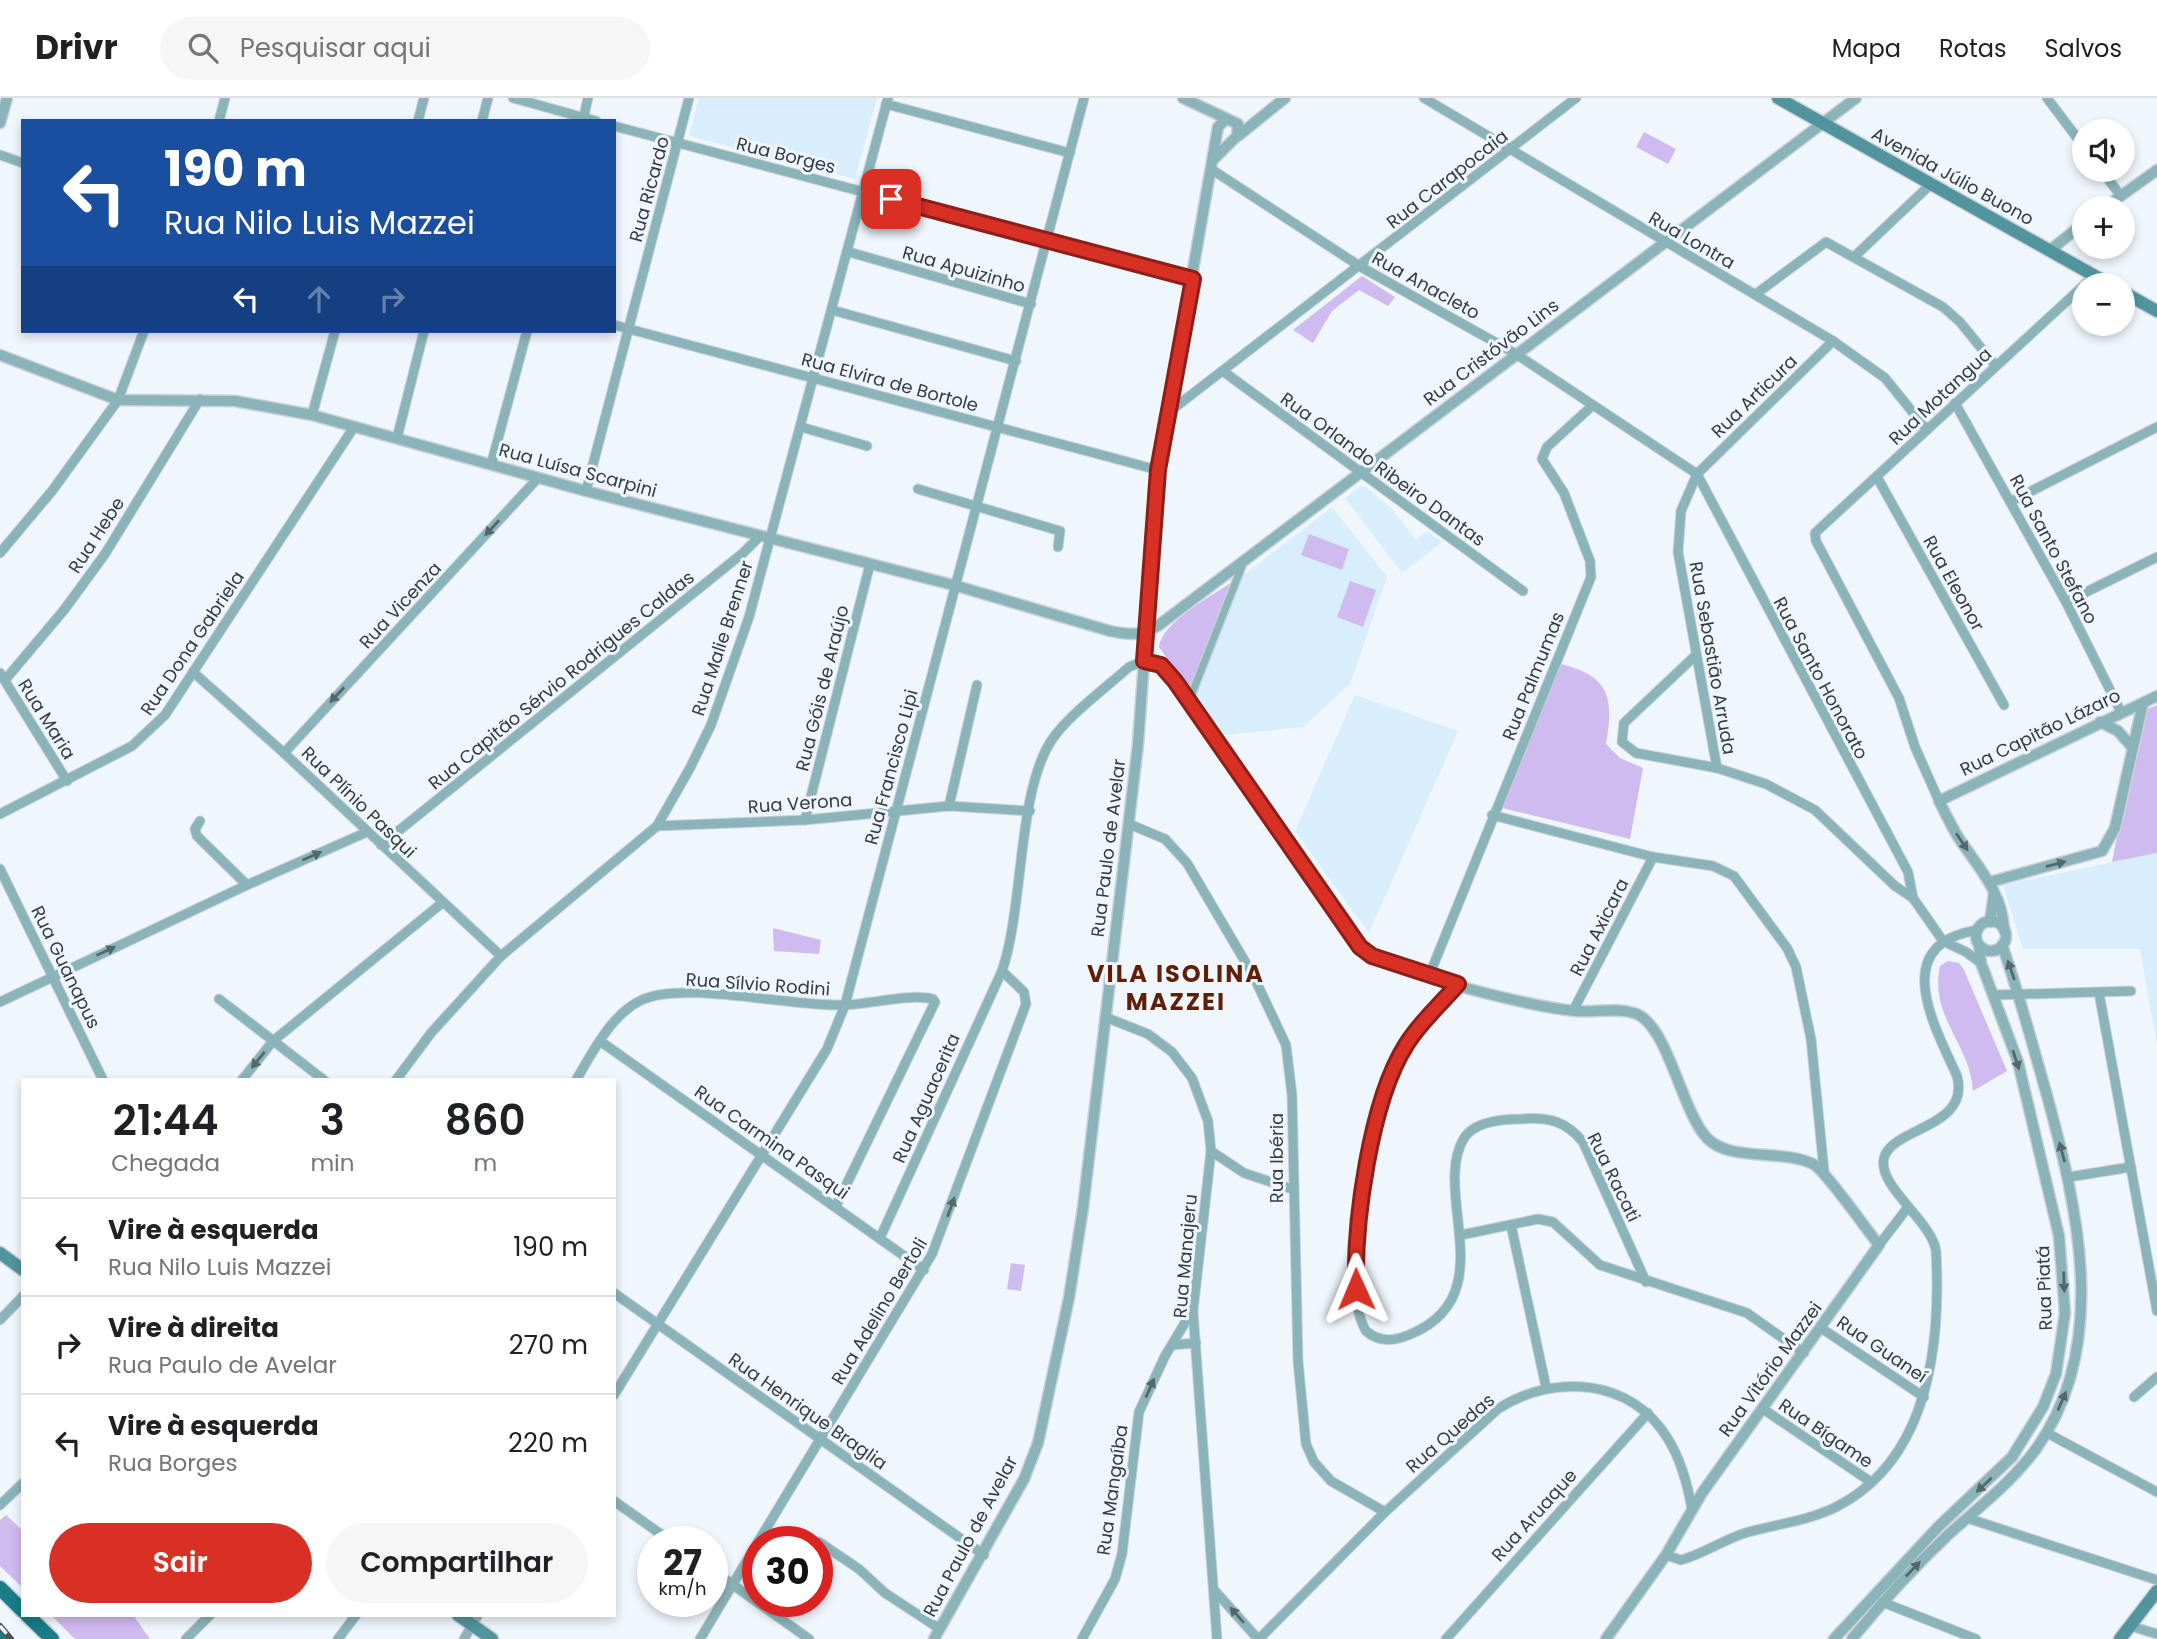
<!DOCTYPE html>
<html lang="pt">
<head>
<meta charset="utf-8">
<style>
	body { margin:0; font-family:Poppins,sans-serif; background:#f6f6f6; color:#202124; height:100vh; display:flex; flex-direction:column; font-size:26px; white-space:nowrap }
	* { box-sizing:border-box; margin:0 }
	p { font-size:23px; color:#757577 }
	.icon { flex:none; width:38px; height:38px; fill:none; stroke:currentColor; stroke-width:2; stroke-linecap:round; stroke-linejoin:round }
	.map { position:relative; flex:1; overflow:hidden }
	.side { position:absolute; left:21px; top:980px; width:595px; height:539px; display:flex; flex-direction:column; background:#fff; border-radius:0px; box-shadow:0 4px 10px #0003 }
	.side>* { flex:none }
	.top-card { position:absolute; left:21px; top:21px; width:595px; height:214px; border-radius:0px; box-shadow:0 4px 10px #0003; background:#1a4fa0; color:#fff; overflow:hidden }
	.buttons { position:absolute; left:2072px; top:21px; display:grid; gap:14px }
	.buttons a { display:grid; place-items:center; width:63px; height:63px; border-radius:50%; background:#fff; box-shadow:0 4px 10px #0003; font-size:35px }
	.speed { position:absolute; left:637px; top:1428px; display:flex; gap:14px; font-size:35px; font-weight:700; text-align:center }
	.speed>* { display:grid; place-content:center; width:91px; height:91px; border-radius:50%; background:#fff; box-shadow:0 4px 10px #0003; line-height:1 }
	.speed small { font-size:18px; font-weight:400 }
	.speed .limit { border:10px solid #d22; background:#fff; color:#111 }
	.pin { position:absolute; display:grid; place-items:center; width:60px; height:60px; color:#fff; margin:-30px; border-radius:14px; box-shadow:0 4px 10px #0006 }
	.me { position:absolute; width:77px; margin:-38px; rotate:359deg; stroke-linejoin:round; filter:drop-shadow(0 0 5px #0008) }
	.turn { display:flex; align-items:center; gap:24px; height:147px; padding:0 28px; font-size:32px }
	.turn .icon { width:91px; height:91px; stroke-width:2.5 }
	.turn b { display:block; font-size:49px; line-height:60px }
	.lanes { display:flex; align-items:center; height:66px; padding:0 28px; background:#0003; justify-content:center; gap:35px; direction:ltr }
	.lanes .off { opacity:.35 }
	.eta { display:flex; justify-content:space-evenly; align-items:center; height:119px; text-align:center }
	.eta b { font-size:42px; font-weight:600; line-height:49px }
	.action { display:flex; gap:14px; margin-top:auto; padding:14px 28px }
	.action a { flex:1; height:80px; border-radius:42px; background:#d93025; color:#fff; font-size:28px; font-weight:600; line-height:80px; text-align:center }
	.action a+a { background:#f6f6f6; color:#202124 }
	ul { padding:0; list-style:none }
	li { display:flex; align-items:center; gap:21px; height:98px; padding:0 28px; border-top:2px solid #e0e0e0 }
	li div { flex:1 }
	li b { display:block; font-size:26px }
	li em { font-style:normal }
	header { display:flex; align-items:center; gap:42px; box-sizing:border-box; height:98px; padding:0 35px; background:#fff; border-bottom:2px solid #e0e0e0 }
	header strong { font-size:33px }
	nav { display:flex; gap:38px; margin-inline-start:auto; font-size:24px }
	.search { width:490px; height:63px; background:#f6f6f6; display:flex; align-items:center; gap:18px; box-sizing:border-box; padding:0 24px; border-radius:38px; color:#757577; font-size:26px }
	.map>svg:first-child { display:block }
	.built { fill:#d9eefd }
	.green { fill:#d0bbf1 }
	.lines { fill:none; stroke-linecap:round; stroke-linejoin:round }
	.pedestrian-casing { stroke:#cad1d7; stroke-width:10 }
	.minor-casing { stroke:#cad1d7; stroke-width:11 }
	.tertiary-casing { stroke:#cad1d7; stroke-width:13 }
	.secondary-casing { stroke:#cad1d7; stroke-width:15 }
	.primary-casing { stroke:#cad1d7; stroke-width:17 }
	.pedestrian { stroke:#8ab4ba; stroke-width:7 }
	.minor { stroke:#8ab4ba; stroke-width:9 }
	.tertiary { stroke:#8ab4ba; stroke-width:10 }
	.secondary { stroke:#51949d; stroke-width:12 }
	.primary { stroke:#197c87; stroke-width:14 }
	.rail-casing { stroke:#4b5358; stroke-width:6 }
	.rail { stroke:#eff6fc; stroke-width:3.5; stroke-dasharray:10; stroke-linecap:butt }
	.oneway { fill:#53676c }
	.route-casing { stroke:#8d1f18; stroke-width:18 }
	.route { stroke:#d93025; stroke-width:12 }
	.labels { text-anchor:middle; dominant-baseline:central; stroke-width:6; stroke-linejoin:round; paint-order:stroke }
	.street-label { font-size:18px; fill:#353d42; stroke:#eff6fc }
	.district-label { font-size:24px; font-weight:bold; letter-spacing:2px; fill:#601f07; stroke:#eff6fc }
</style>
</head>
<body>
<header>
<strong>Drivr</strong>
<div class="search"><svg class="icon" aria-label="search" viewBox="0 0 24 24"><circle cx="10" cy="10" r="6"/><path d="M15 15l6 6"/></svg>Pesquisar aqui</div>
<nav><a>Mapa</a><a>Rotas</a><a>Salvos</a></nav>
</header>
<div class="map">
<svg width="2157" height="1541" viewBox="0 0 2157 1541">
	<rect width="100%" height="100%" fill="#eff6fc"/>
	<g class="built">
		<polygon points="699,0 877,0 855,81 689,38"/>
		<polygon points="1361,388 1365,388 1392,411 1416,442 1427,433 1442,444 1402,475 1345,400"/>
		<polygon points="1332,409 1387,479 1350,586 1303,629 1225,637 1195,596 1241,479"/>
		<polygon points="1355,597 1458,633 1369,835 1295,733"/>
		<polygon points="2157,755 2157,948 2140,851 2023,851 2003,787"/>
	</g>
	<g class="green">
		<polygon points="1644,34 1676,51 1668,66 1636,49"/>
		<polygon points="1362,178 1395,199 1388,208 1359,192 1332,213 1313,245 1293,232"/>
		<polygon points="1309,436 1349,451 1342,472 1301,457"/>
		<path d="M1234 483 1190 593 1159 549C1162 524 1213 497 1234 483Z"/>
		<polygon points="1350,483 1376,492 1363,529 1337,519"/>
		<path d="M1561 566C1610 578 1614 600 1606 646L1620 660 1643 670 1630 741 1502 710Z"/>
		<polygon points="2157,607 2157,755 2112,764 2142,613"/>
		<polygon points="773,830 821,842 819,856 774,853"/>
		<path d="M1948 863 1959 865 1964 872 2007 973 1973 993C1971 947 1929 919 1940 868Z"/>
		<polygon points="1011,1165 1025,1167 1021,1193 1007,1191"/>
		<polygon points="6,1417 23,1433 23,1490 0,1468 0,1422"/>
		<polygon points="51,1517 133,1517 150,1541 75,1541"/>
	</g>
	<g class="lines">
		<defs>
			<polyline id="pedestrian" points="1189,603 1244,463"/>
			<g id="minor">
				<polyline points="513,0 596,23"/>
				<polyline points="1424,0 1833,243 1885,280 1927,332"/>
				<polyline points="2047,0 2084,49"/>
				<polyline points="886,6 1070,55"/>
				<polyline points="583,22 588,0"/>
				<polyline points="219,23 225,0"/>
				<polyline points="418,23 424,0"/>
				<polyline points="482,23 488,0"/>
				<polyline points="614,28 1193,181"/>
				<polyline points="0,57 23,65"/>
				<polyline points="1211,71 1361,169 1516,256 1697,376 1908,774 1913,800"/>
				<polyline points="2101,72 2121,98"/>
				<polyline points="849,154 1031,206"/>
				<polyline points="1855,158 1931,86"/>
				<polyline points="1756,196 1826,144 1943,209 1960,224 1995,267"/>
				<polyline points="832,212 1016,263"/>
				<polyline points="614,227 1158,372"/>
				<polyline points="1224,274 1523,493"/>
				<polyline points="1955,305 2066,504 2121,614"/>
				<polyline points="1169,314 1576,0"/>
				<polyline points="312,317 335,233"/>
				<polyline points="801,329 867,348"/>
				<polyline points="397,340 424,233"/>
				<polyline points="491,367 527,233"/>
				<polyline points="1877,379 2004,607"/>
				<polyline points="918,391 1060,433 1058,449"/>
				<polyline points="586,393 689,0"/>
				<polyline points="2012,403 2157,329"/>
				<polyline points="0,455 52,393 118,302 144,233"/>
				<polyline points="2066,504 2157,459"/>
				<polyline points="1696,557 1624,625 1622,644 1636,655 1717,670 1766,686 1815,712 1895,788 1913,800 1943,843"/>
				<polyline points="193,574 284,655 501,858"/>
				<polyline points="0,575 67,683"/>
				<polyline points="5,582 64,512 105,456 200,301"/>
				<polyline points="284,655 538,380"/>
				<polyline points="1717,670 1678,454 1681,413 1697,376 1833,243"/>
				<polyline points="1939,703 1915,649 1899,600 1816,443 1815,435 2094,178"/>
				<polyline points="949,708 977,587"/>
				<polyline points="0,716 132,648 165,617 354,329"/>
				<polyline points="1492,717 1653,759 1713,768 1734,778 1787,850 1796,869 1811,941 1824,1073"/>
				<polyline points="805,722 870,466"/>
				<polyline points="200,723 195,731 197,738 247,787"/>
				<polyline points="1129,726 1165,741 1187,765 1253,877 1286,947 1292,997 1298,1263 1306,1346 1314,1364 1331,1383 1385,1414"/>
				<polyline points="657,728 805,722 949,708 1030,713"/>
				<polyline points="381,747 743,455 759,439"/>
				<polyline points="0,771 103,982"/>
				<polyline points="1943,843 1966,854 1981,865"/>
				<polyline points="1429,878 1591,479 1590,463 1564,395 1542,361 1547,349 1592,308"/>
				<path d="M1458 886C1439 907 1416 927 1403 952 1374 1006 1334 1179 1366 1233 1380 1245 1395 1243 1411 1236 1504 1197 1431 1095 1464 1040 1475 1023 1504 1021 1522 1021 1549 1019 1566 1023 1583 1044L1646 1184"/>
				<polyline points="2099,895 2157,1213"/>
				<polyline points="1994,897 2131,893"/>
				<polyline points="219,901 324,982"/>
				<polyline points="0,904 247,787 367,734"/>
				<polyline points="1573,913 1653,759"/>
				<polyline points="1105,919 1148,936 1172,954 1192,980 1208,1023 1211,1053 1193,1213 1217,1541"/>
				<polyline points="600,943 924,1172"/>
				<polyline points="242,982 273,943 442,805"/>
				<polyline points="396,982 431,935 501,858 657,728 690,670 711,627 749,519 888,0"/>
				<path d="M576 982C593 954 612 914 644 901 687 883 791 909 842 907 868 907 909 895 933 901L935 904 836 1108"/>
				<polyline points="1211,1053 1244,1075 1292,1091"/>
				<polyline points="2069,1079 2131,1069"/>
				<polyline points="1511,1127 1546,1289"/>
				<polyline points="1461,1137 1538,1121 1553,1124 1600,1167 1747,1215 1804,1255"/>
				<path d="M880 1140 1002 873C1024 809 1017 696 1051 643 1066 619 1107 589 1129 569L1144 563"/>
				<polyline points="1879,1147 1908,1109"/>
				<polyline points="614,1195 984,1457"/>
				<polyline points="0,1222 23,1198"/>
				<polyline points="1821,1230 1924,1299"/>
				<polyline points="1172,1247 1196,1245"/>
				<polyline points="614,1297 827,951 845,907 1084,0"/>
				<polyline points="2134,1299 2157,1279"/>
				<polyline points="1763,1311 1871,1384"/>
				<polyline points="2047,1335 2157,1394"/>
				<polyline points="614,1403 672,1444"/>
				<polyline points="0,1407 23,1385"/>
				<polyline points="1967,1420 2157,1482"/>
				<polyline points="758,1444 932,1156 1026,906 1024,894 1002,873"/>
				<polyline points="819,1444 859,1471 885,1495 940,1531"/>
				<path d="M1666 1457 1681 1462C1703 1456 1723 1442 1745 1435 1776 1426 1809 1423 1838 1408 1930 1360 1941 1245 1936 1153 1932 1123 1877 1088 1884 1060 1892 1029 1971 1030 1957 978 1934 927 1888 846 1978 832"/>
				<polyline points="712,1472 809,1541"/>
				<polyline points="1215,1493 1258,1541"/>
				<polyline points="1882,1504 1976,1541"/>
				<polyline points="2130,1528 2157,1536"/>
				<polyline points="186,1541 210,1517"/>
				<polyline points="338,1541 356,1517"/>
				<polyline points="464,1541 478,1517"/>
				<polyline points="700,1541 758,1444"/>
				<polyline points="1082,1541 1115,1481 1122,1456 1139,1314 1165,1258 1192,1213"/>
				<path d="M1259 1541 1385 1414 1498 1311C1553 1275 1632 1280 1668 1341 1681 1362 1688 1388 1692 1412"/>
				<polyline points="1446,1541 1648,1315"/>
			</g>
			<g id="tertiary">
				<polyline points="1183,0 1238,26 1237,38 1213,62"/>
				<polyline points="0,25 7,0"/>
				<polyline points="1238,38 1285,0"/>
				<polyline points="2104,110 2157,72"/>
				<polyline points="2049,153 2084,125"/>
				<path d="M0 257 118 302 235 303 312 317 586 393 957 488 1110 533C1130 537 1142 538 1159 527L1856 0"/>
				<path d="M1144 563 1161 567 1175 583C1220 646 1265 709 1309 773 1322 793 1350 843 1367 855 1402 877 1533 909 1576 913 1595 915 1615 909 1634 915 1668 925 1681 1013 1707 1040 1729 1064 1783 1051 1813 1066 1825 1072 1866 1131 1879 1147L1702 1395 1666 1457 1606 1541"/>
				<polyline points="2100,624 2118,633 2131,648"/>
				<polyline points="1990,784 2102,753 2115,730 2143,605"/>
				<circle cx="1991" cy="838" r="15"/>
				<polyline points="1990,824 1994,795"/>
				<path d="M2004 832C2003 796 1979 770 1960 742 1952 730 1946 716 1939 703L2157 598"/>
				<polyline points="934,1541 1024,1381 1038,1345 1069,1200 1083,1110 1138,646 1158,372 1218,29 1226,21"/>
				<polyline points="1834,1541 1938,1429 2012,1359 2043,1309 2056,1276 2065,1215 2059,1138 2018,964 1981,865 1979,847"/>
				<path d="M1852 1541C1882 1504 1914 1469 1949 1436 1979 1409 2012 1384 2036 1351 2111 1247 2077 1107 2046 994 2032 945 2019 895 2002 847"/>
			</g>
			<g id="secondary">
				<polyline points="1778,0 2111,187"/>
				<polyline points="2123,194 2157,213"/>
				<polyline points="0,1155 23,1172"/>
				<polyline points="458,1517 492,1541"/>
				<polyline points="2120,1541 2157,1493"/>
			</g>
			<g id="primary">
				<polyline points="0,1490 23,1513"/>
				<polyline points="27,1517 52,1541"/>
				<polyline points="0,1539 2,1541"/>
			</g>
		</defs>
		<use href="#pedestrian" class="pedestrian-casing"/>
		<use href="#minor" class="minor-casing"/>
		<use href="#tertiary" class="tertiary-casing"/>
		<use href="#secondary" class="secondary-casing"/>
		<use href="#primary" class="primary-casing"/>
		<use href="#pedestrian" class="pedestrian"/>
		<use href="#minor" class="minor"/>
		<use href="#tertiary" class="tertiary"/>
		<use href="#secondary" class="secondary"/>
		<use href="#primary" class="primary"/>
		<defs>
			<polyline id="rail" points="0,1528 11,1541"/>
		</defs>
		<use href="#rail" class="rail-casing"/>
		<use href="#rail" class="rail"/>
	</g>
	<defs><path id="oneway-solid" d="M-6-.8H1V-3.2L6.5 0L1 3.2V.8H-6Z" transform="scale(1.75)"/></defs>
	<g class="oneway">
		<use href="#oneway-solid" transform="translate(492 430) rotate(133)"/>
		<use href="#oneway-solid" transform="translate(337 597) rotate(133)"/>
		<use href="#oneway-solid" transform="translate(1962 744) rotate(56)"/>
		<use href="#oneway-solid" transform="translate(312 758) rotate(-24)"/>
		<use href="#oneway-solid" transform="translate(2056 766) rotate(-15)"/>
		<use href="#oneway-solid" transform="translate(106 853) rotate(-25)"/>
		<use href="#oneway-solid" transform="translate(2011 872) rotate(-109)"/>
		<use href="#oneway-solid" transform="translate(258 962) rotate(129)"/>
		<use href="#oneway-solid" transform="translate(2016 962) rotate(72)"/>
		<use href="#oneway-solid" transform="translate(2062 1054) rotate(-105)"/>
		<use href="#oneway-solid" transform="translate(951 1109) rotate(-70)"/>
		<use href="#oneway-solid" transform="translate(2064 1184) rotate(88)"/>
		<use href="#oneway-solid" transform="translate(1150 1290) rotate(-66)"/>
		<use href="#oneway-solid" transform="translate(2062 1303) rotate(-67)"/>
		<use href="#oneway-solid" transform="translate(1984 1387) rotate(137)"/>
		<use href="#oneway-solid" transform="translate(1913 1471) rotate(-46)"/>
		<use href="#oneway-solid" transform="translate(1237 1517) rotate(-131)"/>
	</g>
	<g class="lines">
		<defs>
			<path id="route" d="M891 101 1193 181 1158 372 1144 563 1161 567 1175 583 1360 849 1372 858 1458 886C1441 906 1420 924 1406 947 1370 1004 1354 1125 1356 1191"/>
		</defs>
		<use href="#route" class="route-casing"/>
		<use href="#route" class="route"/>
	</g>
	<g class="labels">
		<g class="street-label">
			<text transform="translate(786 57) rotate(14)">Rua Borges</text>
			<text transform="translate(1953 78) rotate(29)">Avenida Júlio Buono</text>
			<text transform="translate(1447 81) rotate(-38)">Rua Carapocaia</text>
			<text transform="translate(649 91) rotate(-75)">Rua Ricardo</text>
			<text transform="translate(1692 142) rotate(30)">Rua Lontra</text>
			<text transform="translate(964 171) rotate(16)">Rua Apuizinho</text>
			<text transform="translate(1426 187) rotate(29)">Rua Anacleto</text>
			<text transform="translate(1491 254) rotate(-37)">Rua Cristóvão Lins</text>
			<text transform="translate(890 284) rotate(15)">Rua Elvira de Bortole</text>
			<text transform="translate(1754 298) rotate(-44)">Rua Articura</text>
			<text transform="translate(1940 298) rotate(-43)">Rua Motangua</text>
			<text transform="translate(1383 371) rotate(36)">Rua Orlando Ribeiro Dantas</text>
			<text transform="translate(578 372) rotate(15)">Rua Luísa Scarpini</text>
			<text transform="translate(96 437) rotate(-57)">Rua Hebe</text>
			<text transform="translate(2054 451) rotate(62)">Rua Santo Stefano</text>
			<text transform="translate(1954 485) rotate(61)">Rua Eleonor</text>
			<text transform="translate(400 507) rotate(-47)">Rua Vicenza</text>
			<text transform="translate(722 540) rotate(-72)">Rua Malie Brenner</text>
			<text transform="translate(192 545) rotate(-56)">Rua Dona Gabriela</text>
			<text transform="translate(1713 560) rotate(80)">Rua Sebastião Arruda</text>
			<text transform="translate(1533 578) rotate(-68)">Rua Palmumas</text>
			<text transform="translate(1821 580) rotate(62)">Rua Santo Honorato</text>
			<text transform="translate(561 582) rotate(-39)">Rua Capitão Sérvio Rodrigues Caldas</text>
			<text transform="translate(822 590) rotate(-76)">Rua Góis de Araújo</text>
			<text transform="translate(47 621) rotate(58)">Rua Maria</text>
			<text transform="translate(2040 634) rotate(-26)">Rua Capitão Lázaro</text>
			<text transform="translate(891 669) rotate(-75)">Rua Francisco Lipi</text>
			<text transform="translate(359 704) rotate(44)">Rua Plínio Pasqui</text>
			<text transform="translate(800 705) rotate(-4)">Rua Verona</text>
			<text transform="translate(1108 750) rotate(-83)">Rua Paulo de Avelar</text>
			<text transform="translate(1599 829) rotate(-63)">Rua Axicara</text>
			<text transform="translate(66 869) rotate(64)">Rua Guanapus</text>
			<text transform="translate(758 886) rotate(4)">Rua Sílvio Rodini</text>
			<text transform="translate(926 1000) rotate(-66)">Rua Aguacerita</text>
			<text transform="translate(772 1044) rotate(35)">Rua Carmina Pasqui</text>
			<text transform="translate(1276 1060) rotate(-90)">Rua Ibéria</text>
			<text transform="translate(1614 1079) rotate(64)">Rua Racati</text>
			<text transform="translate(1185 1158) rotate(-85)">Rua Manajeru</text>
			<text transform="translate(2044 1190) rotate(-92)">Rua Piatá</text>
			<text transform="translate(879 1213) rotate(-59)">Rua Adelino Bertoli</text>
			<text transform="translate(1882 1251) rotate(34)">Rua Guaneí</text>
			<text transform="translate(1770 1271) rotate(-54)">Rua Vitório Mazzei</text>
			<text transform="translate(808 1313) rotate(35)">Rua Henrique Braglia</text>
			<text transform="translate(1450 1335) rotate(-41)">Rua Quedas</text>
			<text transform="translate(1826 1335) rotate(34)">Rua Bígame</text>
			<text transform="translate(1112 1392) rotate(-82)">Rua Mangaíba</text>
			<text transform="translate(1534 1417) rotate(-48)">Rua Aruaque</text>
			<text transform="translate(970 1438) rotate(-62)">Rua Paulo de Avelar</text>
		</g>
		<g class="district-label">
			<text x="1176" y="875">VILA ISOLINA<tspan x="1176" dy="28">MAZZEI</tspan></text>
		</g>
	</g>
</svg>
<div class="buttons">
<a><svg class="icon" aria-label="sound" viewBox="0 0 24 24"><path d="M4 9h4l5-4v14l-5-4H4zM17 9q2 3 0 6"/></svg></a>
<a>+</a>
<a>−</a>
</div>
<div class="speed"><div>27<small>km/h</small></div><div class="limit">30</div></div>
<div class="pin" style="left:891px;top:101px;background:#d93025"><svg class="icon" aria-label="arrive" viewBox="0 0 24 24"><path d="M6 21V4h12l-3 4 3 4H6"/></svg></div>
<svg class="me" style="left:1356px;top:1191px" viewBox="-20 -20 40 40"><path d="M0-17L14 15 0 8-14 15z" fill="#d93025" stroke="#fff" stroke-width="4"/></svg>
<div class="top-card">
<div class="turn"><svg class="icon" aria-label="left" viewBox="0 0 24 24"><path d="M17 20v-9H6M10 6l-5 5 5 5"/></svg><div><b>190 m</b>Rua Nilo Luis Mazzei</div></div>
<div class="lanes"><svg class="icon" aria-label="left" viewBox="0 0 24 24"><path d="M17 20v-9H6M10 6l-5 5 5 5"/></svg><svg class="icon off" aria-label="ahead" viewBox="0 0 24 24"><path d="M12 20V5M6 11l6-6 6 6"/></svg><svg class="icon off" aria-label="right" viewBox="0 0 24 24"><path d="M7 20v-9h11M14 6l5 5-5 5"/></svg></div>
</div>
<section class="side">
<div class="eta">
<div><b>21:44</b><p>Chegada</p></div>
<div><b>3</b><p>min</p></div>
<div><b>860</b><p>m</p></div>
</div>
<ul>
<li><svg class="icon" aria-label="left" viewBox="0 0 24 24"><path d="M17 20v-9H6M10 6l-5 5 5 5"/></svg><div><b>Vire à esquerda</b><p>Rua Nilo Luis Mazzei</p></div><em>190 m</em></li>
<li><svg class="icon" aria-label="right" viewBox="0 0 24 24"><path d="M7 20v-9h11M14 6l5 5-5 5"/></svg><div><b>Vire à direita</b><p>Rua Paulo de Avelar</p></div><em>270 m</em></li>
<li><svg class="icon" aria-label="left" viewBox="0 0 24 24"><path d="M17 20v-9H6M10 6l-5 5 5 5"/></svg><div><b>Vire à esquerda</b><p>Rua Borges</p></div><em>220 m</em></li>
</ul>
<div class="action"><a>Sair</a><a>Compartilhar</a></div>
</section>
</div>
</body>
</html>
